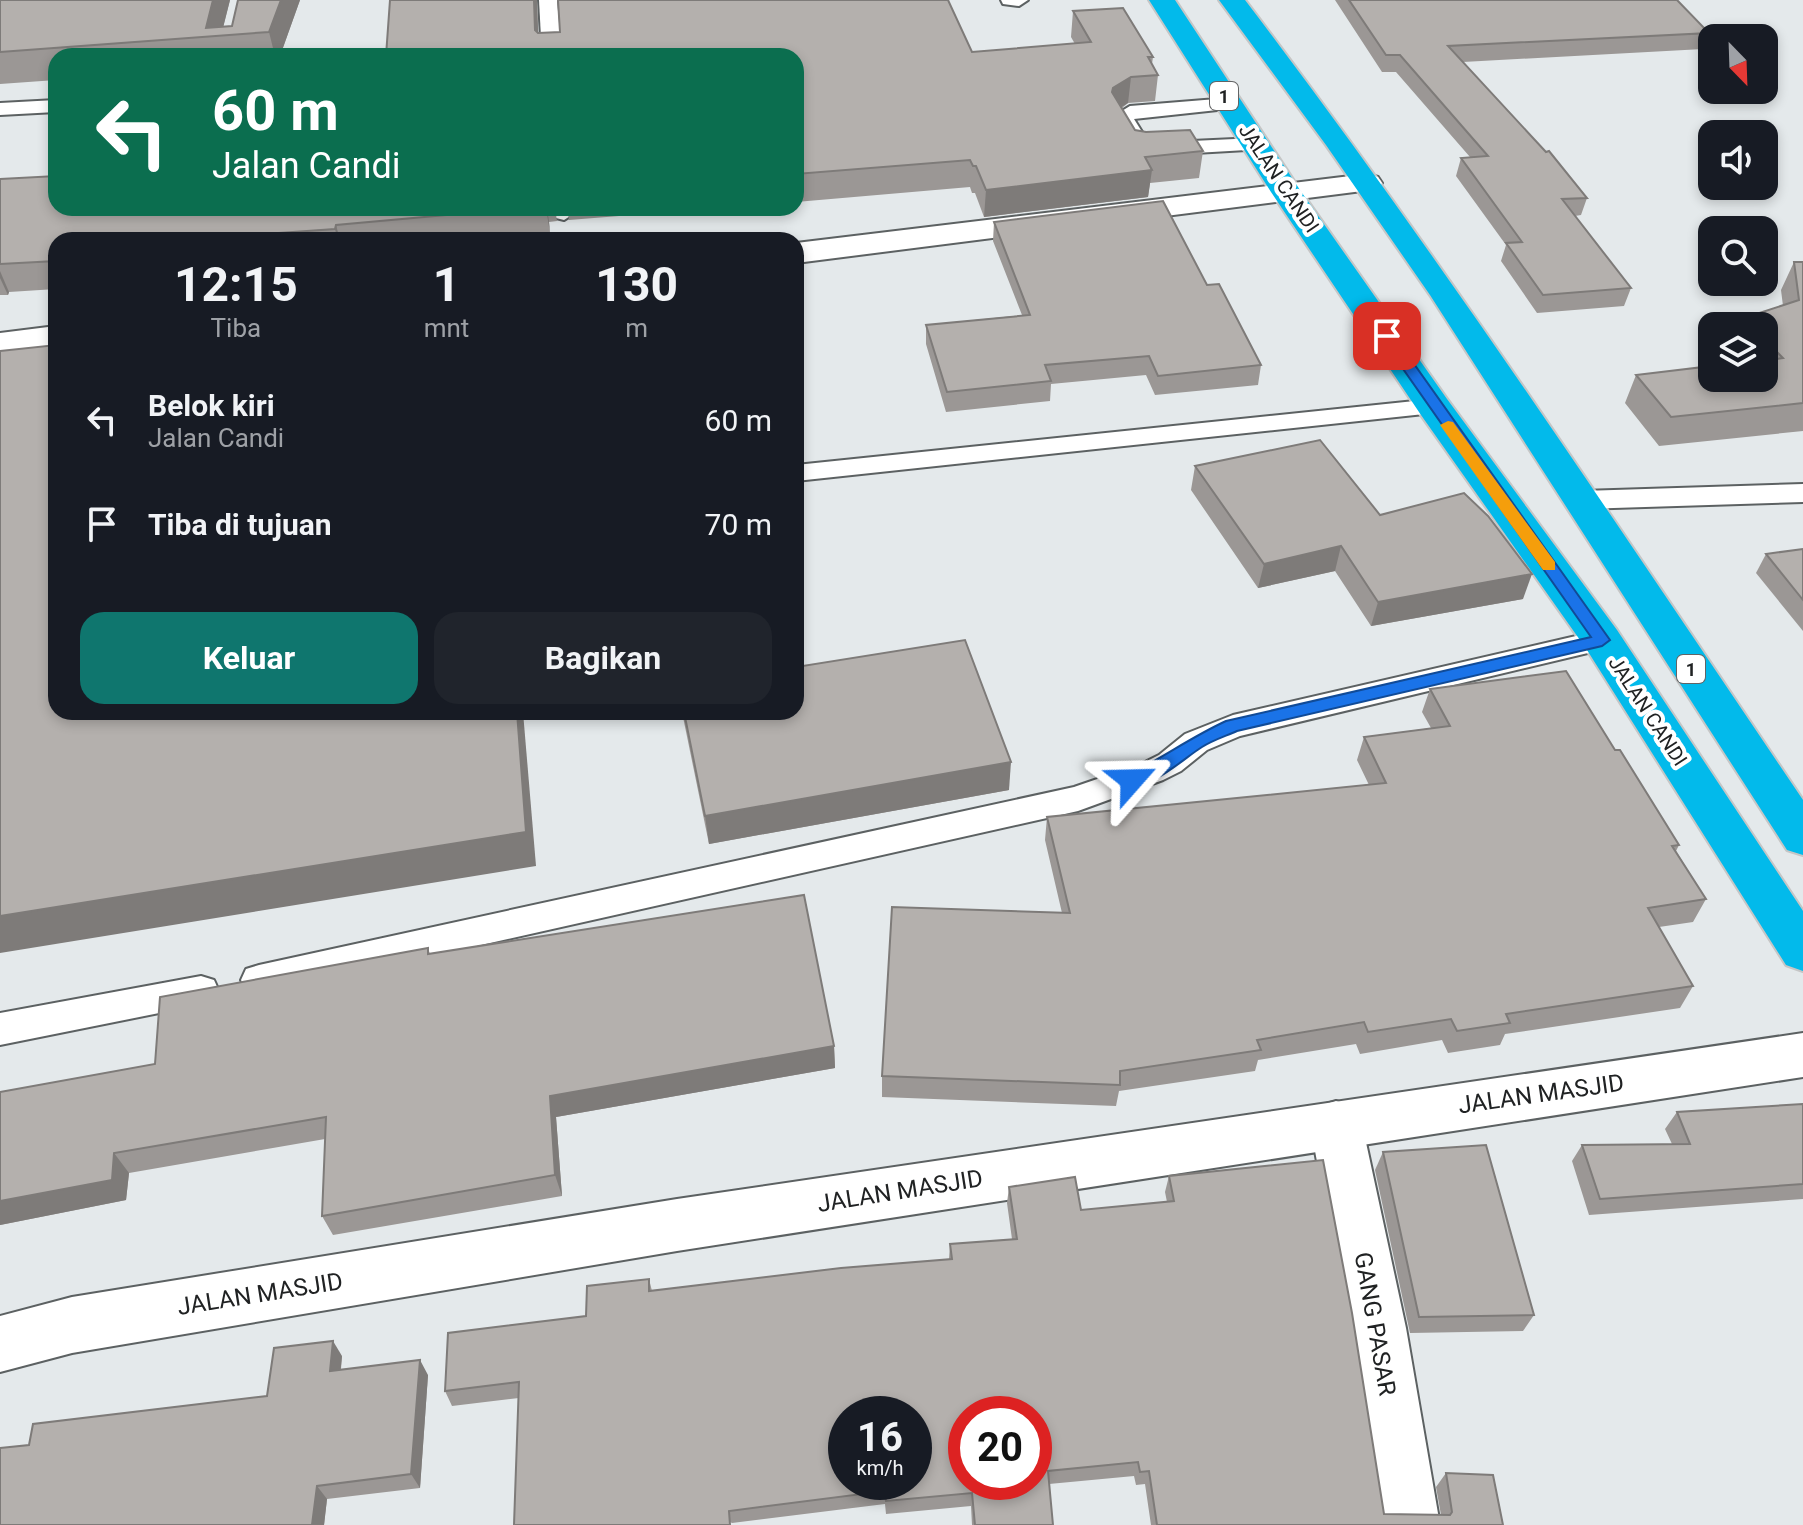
<!DOCTYPE html>
<html lang="id">
<head>
<meta charset="utf-8">
<style>
	body { margin:0; font-family:Roboto,sans-serif; background:#20242c; color:#f1f3f6; height:100vh; display:flex; flex-direction:column; font-size:30px; white-space:nowrap }
	* { box-sizing:border-box; margin:0 }
	p { font-size:26px; color:#9ea1a6 }
	.icon { flex:none; width:44px; height:44px; fill:none; stroke:currentColor; stroke-width:2; stroke-linecap:round; stroke-linejoin:round }
	.map { position:relative; flex:1; overflow:hidden }
	.details { position:absolute; left:48px; top:232px; width:756px; height:488px; display:flex; flex-direction:column; background:#171b24; border-radius:24px; box-shadow:0 4px 12px #0003 }
	.details>* { flex:none }
	.hud { position:absolute; left:48px; top:48px; width:756px; height:168px; border-radius:24px; box-shadow:0 4px 12px #0003; background:#0b6e4f; color:#fff; overflow:hidden }
	.needle { width:52px; rotate:157deg }
	.fabs { position:absolute; left:1698px; top:24px; display:grid; gap:16px }
	.fabs a { display:grid; place-items:center; width:80px; height:80px; border-radius:16px; background:#171b24; box-shadow:0 4px 12px #0003; font-size:40px }
	.speed { position:absolute; left:828px; top:1396px; display:flex; gap:16px; font-size:40px; font-weight:700; text-align:center }
	.speed>* { display:grid; place-content:center; width:104px; height:104px; border-radius:50%; background:#171b24; box-shadow:0 4px 12px #0003; line-height:1 }
	.speed small { font-size:20px; font-weight:400 }
	.speed .limit { border:12px solid #d22; background:#fff; color:#111 }
	.pin { position:absolute; display:grid; place-items:center; width:68px; height:68px; color:#fff; margin:-34px; border-radius:16px; box-shadow:0 4px 12px #0006 }
	.me { position:absolute; width:88px; margin:-44px; rotate:65deg; stroke-linejoin:round; filter:drop-shadow(0 0 6px #0008) }
	.turn { display:flex; align-items:center; gap:28px; height:168px; padding:0 32px; font-size:36px }
	.turn .icon { width:104px; height:104px; stroke-width:2.5 }
	.turn b { display:block; font-size:56px; line-height:68px }
	.eta { display:flex; justify-content:space-evenly; align-items:center; height:136px; text-align:center }
	.eta b { font-size:48px; font-weight:700; line-height:56px }
	.button { display:flex; gap:16px; margin-top:auto; padding:16px 32px }
	.button a { flex:1; height:92px; border-radius:24px; background:#0f766e; color:#fff; font-size:32px; font-weight:700; line-height:92px; text-align:center }
	.button a+a { background:#20242c; color:#f1f3f6 }
	ul { padding:0; list-style:none }
	li { display:flex; align-items:center; gap:24px; height:104px; padding:0 32px }
	li div { flex:1 }
	li b { display:block; font-size:30px }
	li em { font-style:normal }
	.map>svg:first-child { display:block }
	.lines { fill:none; stroke-linecap:round; stroke-linejoin:round }
	.lane-casing { stroke:#5c6162; stroke-width:4 }
	.street-casing { stroke:#5c6162; stroke-width:4 }
	.secondary-casing { stroke:#5c6162; stroke-width:4 }
	.highway-casing { stroke:#c5c6c6; stroke-width:4 }
	.lane { fill:#fff; fill-rule:evenodd }
	.street { fill:#fff; fill-rule:evenodd }
	.secondary { fill:#fff; fill-rule:evenodd }
	.highway { fill:#02baeb; fill-rule:evenodd }
	.wall { fill:#9b9795 }
	.shaded-wall { fill:#7e7b79 }
	.building { fill:#b4b0ad; stroke:#7e7b79; stroke-width:2; fill-rule:evenodd }
	.route { fill:#1a73e8; stroke:#114b97; stroke-width:2 }
	.slow { fill:#f59e0b }
	.labels { text-anchor:middle; dominant-baseline:central; stroke-width:8; stroke-linejoin:round; paint-order:stroke }
	.shield { fill:#fff; stroke:#636465; stroke-width:2 }
	.shield-label { font-size:18px; font-weight:bold; fill:#202223 }
	.street-label { font-size:20px; fill:#202223; stroke:#fff }
	.near-street-label { font-size:24px; fill:#202223; stroke:#fff }
</style>
</head>
<body>
<div class="map">
<svg width="1803" height="1525" viewBox="0 0 1803 1525">
	<rect width="100%" height="100%" fill="#e4e9eb"/>
	<g class="lines">
		<defs>
			<g id="lane">
				<polygon points="539,0 557,0 562,56 542,56"/>
				<polygon points="1001,0 1028,0 1019,6 1003,4"/>
				<polygon points="1229,98 1236,100 1239,104 1236,108 1134,119 1149,143 1256,138 1267,144 1264,149 1143,156 1135,155 1112,117 1130,106"/>
				<polygon points="56,100 56,112 0,115 0,103"/>
				<polygon points="553,208 575,208 575,213 564,220 556,218"/>
				<polygon points="1434,399 1443,402 1447,407 1443,412 796,481 796,465"/>
				<polygon points="1803,484 1803,502 1582,509 1572,506 1568,500 1572,494 1582,491"/>
				<polygon points="1602,630 1613,633 1617,640 1613,647 1240,736 1207,750 1181,771 1163,780 1078,811 259,995 246,991 241,980 246,969 259,965 1074,787 1141,764 1159,755 1185,734 1233,715"/>
				<polygon points="201,976 214,980 219,991 214,1002 0,1045 0,1013"/>
			</g>
			<polygon id="street" points="1336,1101 1355,1107 1362,1124 1406,1328 1440,1525 1378,1525 1348,1328 1310,1124 1317,1107"/>
			<g id="secondary">
				<polygon points="1367,174 1378,177 1382,183 1378,189 796,263 796,243"/>
				<polygon points="56,326 56,346 0,353 0,333"/>
				<polygon points="1803,1033 1803,1077 677,1251 72,1353 0,1372 0,1316 72,1297 677,1199"/>
			</g>
			<g id="highway">
				<polygon points="1149,0 1175,0 1300,190 1447,399 1617,630 1803,911 1803,971 1786,965 1587,650 1421,415 1271,192"/>
				<path d="M1219 0H1245C1442 259 1621 531 1803 800V855L1787 850 1430 295 1326 145Z"/>
			</g>
		</defs>
		<use href="#lane" class="lane-casing"/>
		<use href="#street" class="street-casing"/>
		<use href="#secondary" class="secondary-casing"/>
		<use href="#highway" class="highway-casing"/>
		<use href="#lane" class="lane"/>
		<use href="#street" class="street"/>
		<use href="#secondary" class="secondary"/>
		<use href="#highway" class="highway"/>
	</g>
	<g class="wall">
		<polygon points="0,0 230,0 223,27 232,26 238,0 300,0 280,56 56,56 56,80 0,84"/>
		<polygon points="390,0 537,0 538,33 972,52 1075,44 1071,37 1073,11 1153,57 1152,64 1158,75 1155,101 1128,103 1122,108 1135,130 1203,151 1199,178 1150,183 1148,197 984,217 975,193 972,193 970,187 796,202 796,56 386,56"/>
		<polygon points="1335,0 1677,0 1709,33 1703,49 1463,62 1587,198 1581,215 1575,216 1631,288 1624,306 1537,313 1501,261 1506,245 1456,176 1461,158 1470,157 1396,72 1382,72"/>
		<polygon points="0,179 56,208 555,208 557,221 549,222 550,233 478,240 56,240 56,289 9,292 8,295 0,295"/>
		<polygon points="567,208 719,208 569,220"/>
		<polygon points="994,222 1207,285 1261,365 1258,385 1155,395 1146,375 1051,384 1050,401 946,412 926,344 926,325 1022,315 993,241"/>
		<polygon points="1794,262 1803,262 1803,431 1659,446 1625,403 1636,375 1764,378 1764,326 1741,326 1744,318 1783,306 1781,290"/>
		<polygon points="1195,466 1380,515 1523,599 1371,626 1335,571 1258,588 1191,490"/>
		<polygon points="1803,549 1803,631 1756,573 1766,554"/>
		<polygon points="1430,689 1615,750 1679,845 1676,851 1706,899 1693,922 1659,927 1693,986 1680,1008 1505,1034 1500,1045 1448,1053 1442,1040 1360,1054 1356,1044 1258,1060 1255,1071 1119,1091 1116,1106 882,1097 882,1076 1062,913 1045,840 1047,817 1369,785 1357,760 1364,737 1431,728 1422,712"/>
		<polygon points="682,712 796,712 1009,790 709,844"/>
		<polygon points="428,948 430,954 834,1046 835,1068 556,1117 562,1196 333,1235 322,1216 325,1139 129,1173 126,1200 0,1225 0,1092 155,1064"/>
		<polygon points="1803,1104 1803,1199 1589,1215 1572,1161 1582,1145 1672,1144 1665,1129 1677,1112"/>
		<polygon points="1383,1152 1534,1315 1523,1331 1410,1333 1375,1170"/>
		<polygon points="1169,1176 1384,1514 1441,1515 1436,1487 1446,1473 1503,1525 1151,1525 1145,1484 1136,1485 1134,1476 1049,1484 1053,1525 972,1525 971,1506 886,1514 885,1504 732,1523 519,1398 452,1406 445,1391 586,1316 649,1279 652,1291 949,1259 950,1244 1012,1239 1007,1203 1009,1187 1081,1210 1167,1202 1165,1192"/>
		<polygon points="342,1356 341,1369 428,1375 420,1488 327,1499 324,1525 0,1525 29,1445 267,1396"/>
	</g>
	<g class="shaded-wall">
		<polygon points="213,0 230,0 221,36 206,28"/>
		<polygon points="281,0 300,0 280,56 275,56 269,32"/>
		<polygon points="534,0 537,0 539,56 535,30"/>
		<polygon points="1131,77 1128,103 1110,114 1113,88"/>
		<polygon points="1152,170 1148,197 984,217 986,190"/>
		<polygon points="546,208 547,208 549,222 550,233"/>
		<polygon points="336,225 340,240 338,240 335,229"/>
		<polygon points="0,271 9,292 8,295 0,278"/>
		<polygon points="1341,546 1335,571 1258,588 1264,564"/>
		<polygon points="1532,574 1523,599 1371,626 1378,602"/>
		<polygon points="517,712 523,712 536,866 0,953 0,916"/>
		<polygon points="1011,762 1009,790 709,844 705,816"/>
		<polygon points="834,1046 835,1068 556,1117 562,1196 555,1175 550,1096"/>
		<polygon points="114,1153 129,1173 126,1200 0,1225 0,1201"/>
		<polygon points="333,1341 342,1356 339,1385 330,1371"/>
		<polygon points="420,1360 428,1375 420,1488 411,1474"/>
		<polygon points="317,1486 327,1499 324,1525 312,1525"/>
	</g>
	<g class="building">
		<polygon points="0,0 213,0 206,28 232,26 238,0 281,0 269,32 0,52"/>
		<polygon points="390,0 534,0 535,30 538,33 560,32 558,0 948,0 972,52 1091,42 1073,11 1123,8 1153,57 1148,57 1158,75 1131,77 1113,88 1112,92 1135,130 1146,132 1190,130 1203,151 1145,157 1152,170 986,190 976,166 973,166 970,160 796,174 796,56 386,56"/>
		<polygon points="1349,0 1677,0 1709,33 1448,46 1546,152 1549,151 1587,198 1562,199 1631,288 1543,295 1506,243 1522,242 1461,158 1488,156 1400,55 1386,55"/>
		<polygon points="56,176 56,208 523,208 336,225 335,229 181,240 56,240 56,261 0,264 0,179"/>
		<polygon points="1163,201 1207,285 1219,284 1261,365 1158,376 1149,356 1045,365 1051,381 947,392 926,325 1030,315 994,222"/>
		<polygon points="1794,262 1803,262 1803,403 1671,417 1636,375 1712,366 1712,378 1764,378 1764,361 1783,358 1764,339 1764,326 1752,326 1744,318 1799,300"/>
		<polygon points="56,345 56,712 517,712 526,832 0,916 0,351"/>
		<polygon points="1320,440 1380,515 1464,493 1488,516 1532,574 1378,602 1341,546 1264,564 1195,466"/>
		<polygon points="1803,549 1803,600 1766,554"/>
		<polygon points="965,640 1011,762 705,816 684,712 796,712 796,667"/>
		<polygon points="1566,671 1615,750 1620,750 1679,845 1672,846 1706,899 1648,908 1693,986 1506,1014 1510,1023 1457,1031 1451,1019 1368,1032 1364,1022 1257,1040 1261,1050 1120,1071 1120,1085 882,1076 892,907 1070,913 1047,817 1386,783 1364,737 1450,726 1430,689"/>
		<polygon points="804,895 834,1046 550,1096 555,1175 322,1216 326,1117 114,1153 112,1180 0,1201 0,1092 155,1064 160,997 428,948 428,954"/>
		<polygon points="1803,1104 1803,1184 1600,1199 1582,1145 1690,1144 1677,1112"/>
		<polygon points="1486,1145 1534,1315 1419,1317 1383,1152"/>
		<path d="M1323 1160 1352 1313 1384 1514 1450 1515 1452 1512 1446 1473 1493 1475 1503 1525H1157L1149 1471 1140 1472 1138 1462 1048 1471 1053 1525H975L972 1493 886 1501 885 1491 729 1511 730 1525H514L519 1382 445 1391 448 1333 586 1316 587 1286 649 1279V1291L841 1268 952 1259 950 1244 1017 1239 1009 1187 1075 1177 1081 1210 1174 1201 1169 1176ZM846 1414H914V1482H846ZM966 1414H1034V1482H966Z"/>
		<polygon points="333,1341 330,1371 420,1360 411,1474 317,1486 312,1525 0,1525 0,1448 29,1445 33,1424 267,1396 274,1348"/>
	</g>
	<path class="route" d="M1387 332 1392 333 1610 640 1602 646 1237 731C1226 736 1213 740 1202 747 1184 758 1149 792 1126 785L1123 780 1126 776C1161 759 1191 737 1226 721L1591 637 1380 336Z"/>
	<polygon class="slow" points="1448,421 1453,422 1555,562 1555,570 1543,570 1440,425"/>
	<g class="labels">
		<g class="shield">
			<rect x="1210" y="82" width="28" height="28" rx="6"/>
			<rect x="1677" y="655" width="28" height="28" rx="6"/>
		</g>
		<g class="shield-label">
			<text x="1224" y="96">1</text>
			<text x="1691" y="669">1</text>
		</g>
		<g class="street-label">
			<text transform="translate(1279 178) rotate(56)">JALAN CANDI</text>
			<text transform="translate(1648 711) rotate(57)">JALAN CANDI</text>
		</g>
		<g class="near-street-label">
			<text transform="translate(1541 1094) rotate(-8)">JALAN MASJID</text>
			<text transform="translate(900 1191) rotate(-9)">JALAN MASJID</text>
			<text transform="translate(260 1294) rotate(-9)">JALAN MASJID</text>
			<text transform="translate(1375 1324) rotate(80)">GANG PASAR</text>
		</g>
	</g>
</svg>
<div class="fabs">
<a><svg class="needle" viewBox="-14 -14 28 28"><path d="M0-13l5 13h-10z" fill="#e53935"/><path d="M0 13l5-13h-10z" fill="#9ea1a6"/></svg></a>
<a><svg class="icon" aria-label="sound" viewBox="0 0 24 24"><path d="M4 9h4l5-4v14l-5-4H4zM17 9q2 3 0 6"/></svg></a>
<a><svg class="icon" aria-label="search" viewBox="0 0 24 24"><circle cx="10" cy="10" r="6"/><path d="M15 15l6 6"/></svg></a>
<a><svg class="icon" aria-label="layers" viewBox="0 0 24 24"><path d="M12 4l9 5-9 5-9-5zM3 14l9 5 9-5"/></svg></a>
</div>
<div class="speed"><div>16<small>km/h</small></div><div class="limit">20</div></div>
<div class="pin" style="left:1387px;top:336px;background:#d93025"><svg class="icon" aria-label="arrive" viewBox="0 0 24 24"><path d="M6 21V4h12l-3 4 3 4H6"/></svg></div>
<svg class="me" style="left:1132px;top:780px" viewBox="-20 -20 40 40"><path d="M0-17L14 15 0 8-14 15z" fill="#1a73e8" stroke="#fff" stroke-width="4"/></svg>
<div class="hud">
<div class="turn"><svg class="icon" aria-label="left" viewBox="0 0 24 24"><path d="M17 20v-9H6M10 6l-5 5 5 5"/></svg><div><b>60 m</b>Jalan Candi</div></div>
</div>
<section class="details">
<div class="eta">
<div><b>12:15</b><p>Tiba</p></div>
<div><b>1</b><p>mnt</p></div>
<div><b>130</b><p>m</p></div>
</div>
<ul>
<li><svg class="icon" aria-label="left" viewBox="0 0 24 24"><path d="M17 20v-9H6M10 6l-5 5 5 5"/></svg><div><b>Belok kiri</b><p>Jalan Candi</p></div><em>60 m</em></li>
<li><svg class="icon" aria-label="arrive" viewBox="0 0 24 24"><path d="M6 21V4h12l-3 4 3 4H6"/></svg><div><b>Tiba di tujuan</b></div><em>70 m</em></li>
</ul>
<div class="button"><a>Keluar</a><a>Bagikan</a></div>
</section>
</div>
</body>
</html>
